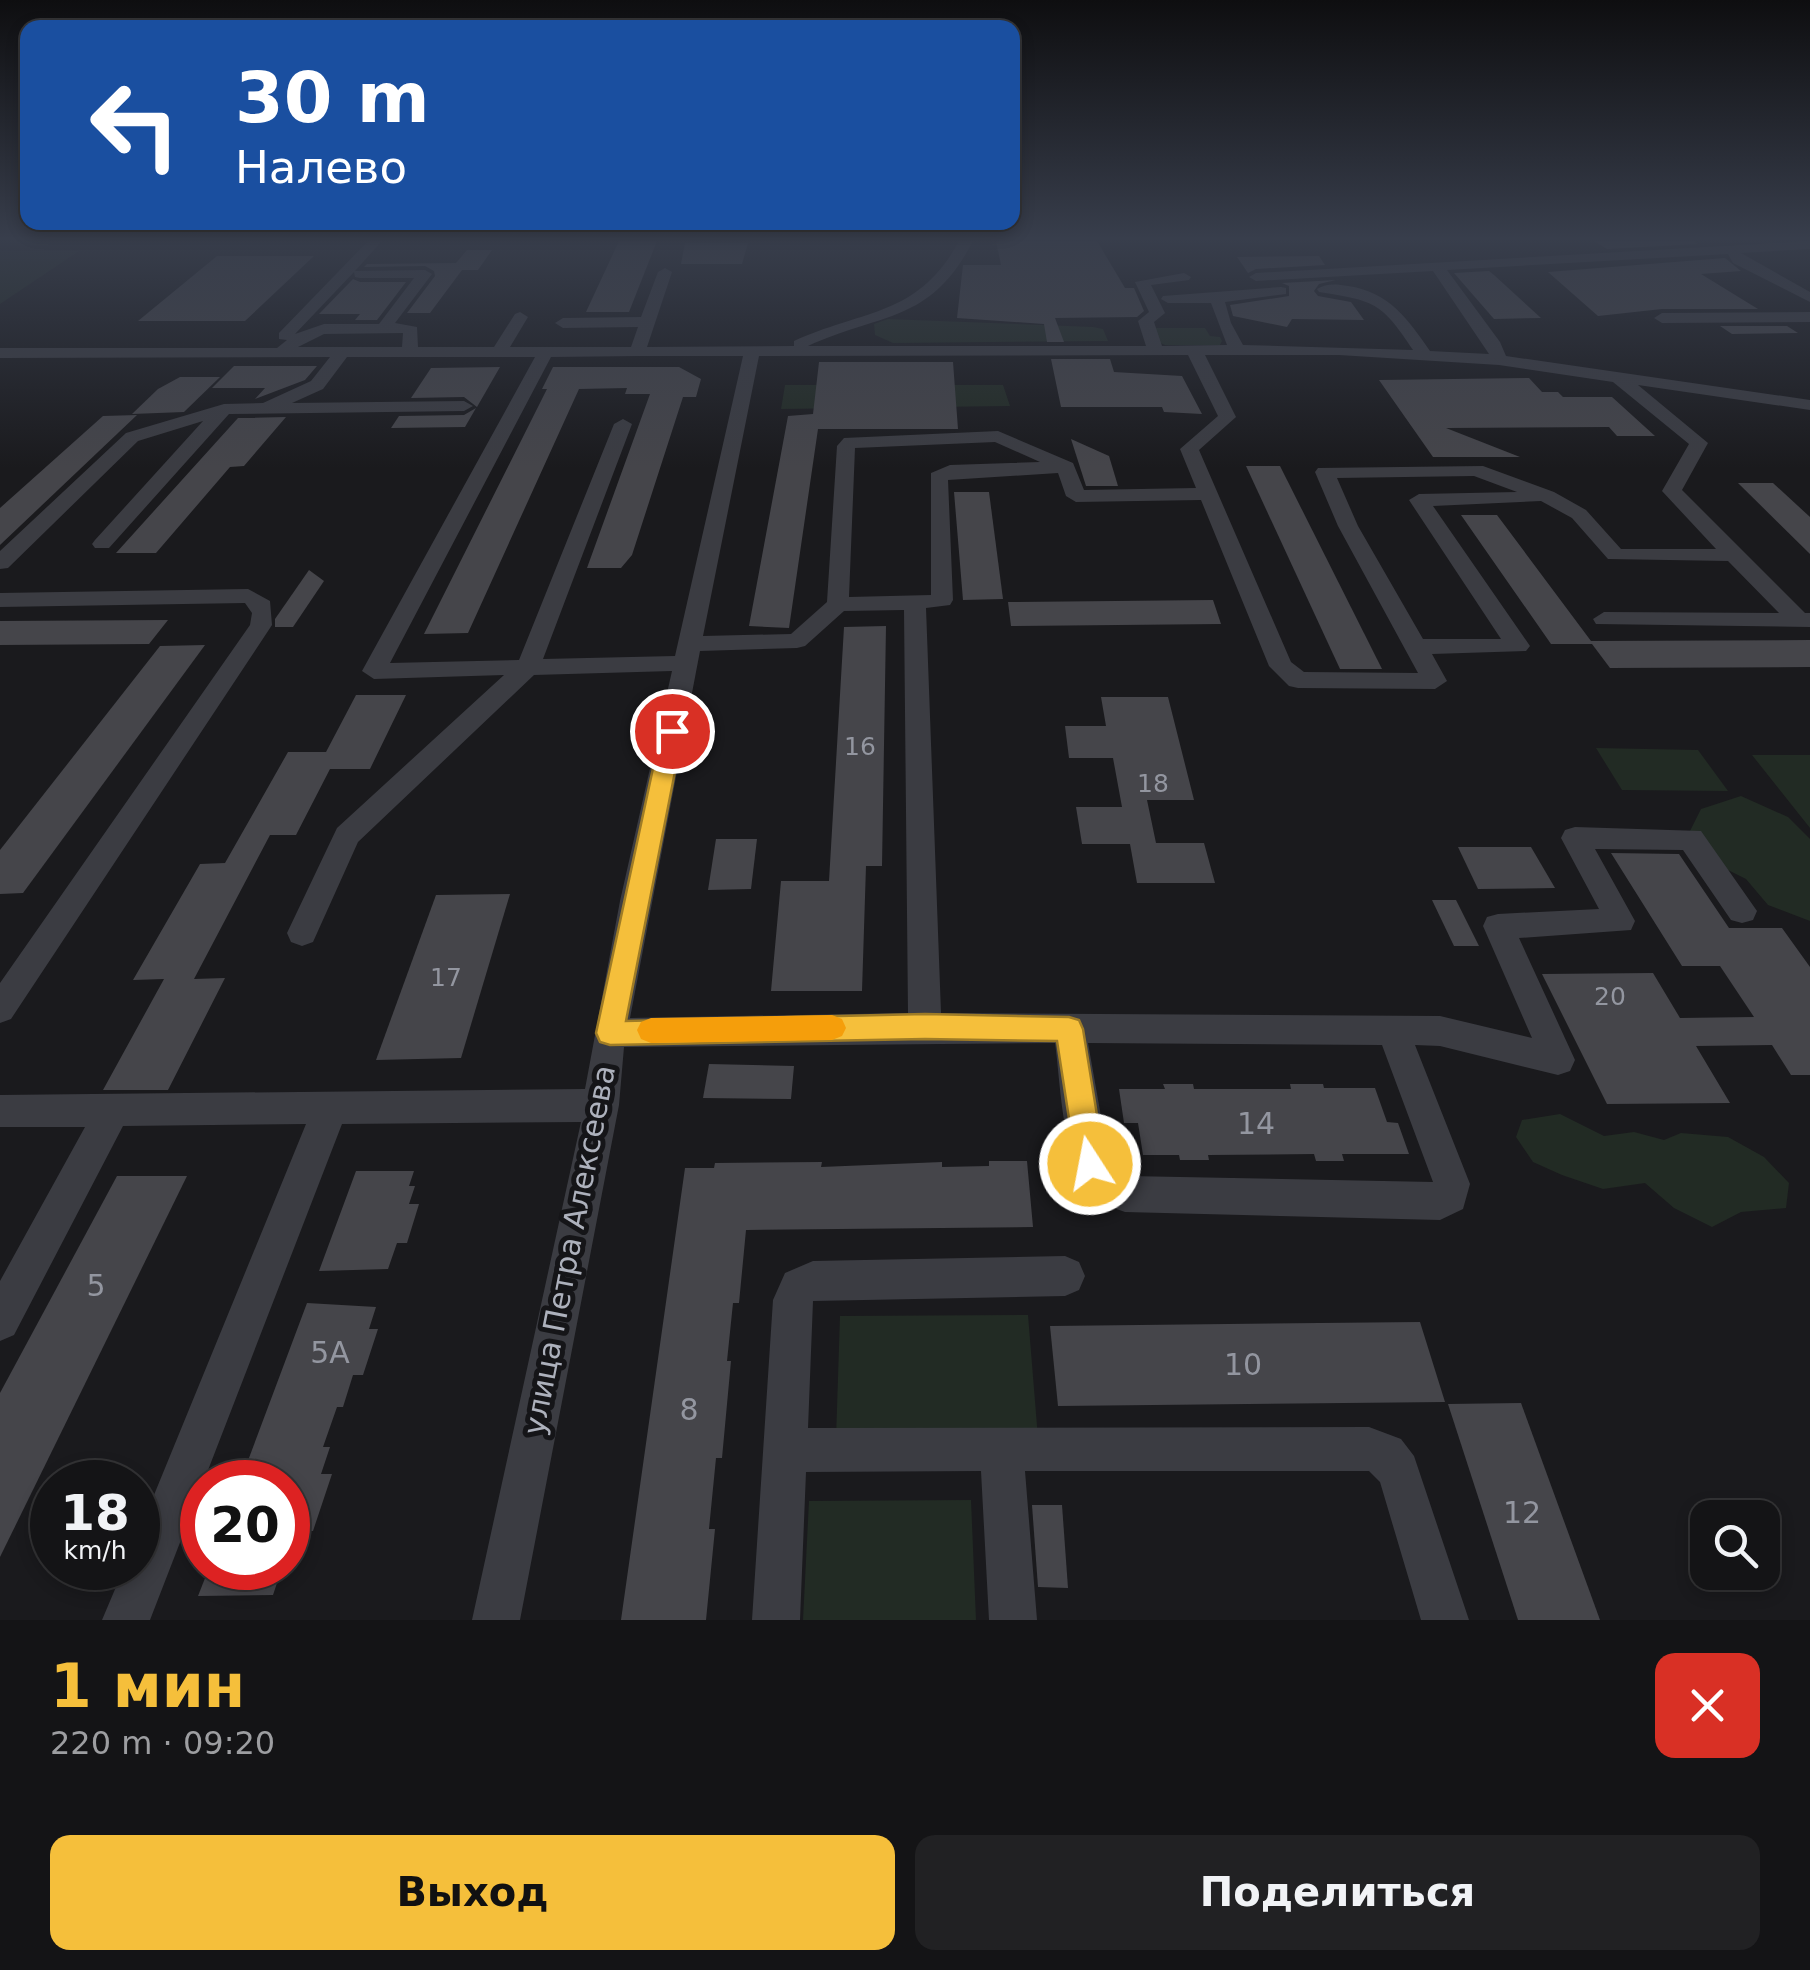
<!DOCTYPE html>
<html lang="ru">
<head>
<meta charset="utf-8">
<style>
	body { margin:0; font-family:"DejaVu Sans",sans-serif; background:#212123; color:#f1f3f6; height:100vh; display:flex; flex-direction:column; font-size:38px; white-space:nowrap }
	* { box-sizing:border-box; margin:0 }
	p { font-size:32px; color:#9d9ea1 }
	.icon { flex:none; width:55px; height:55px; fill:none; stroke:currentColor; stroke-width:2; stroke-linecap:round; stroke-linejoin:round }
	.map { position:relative; height:1620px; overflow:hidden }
	.panel { display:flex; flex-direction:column; background:#141416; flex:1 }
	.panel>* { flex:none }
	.hud { position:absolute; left:20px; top:20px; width:1000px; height:210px; border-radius:20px; box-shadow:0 5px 15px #0003,0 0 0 2px #333335; background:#1a4fa0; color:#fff; overflow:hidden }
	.tools { position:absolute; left:1690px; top:1500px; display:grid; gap:20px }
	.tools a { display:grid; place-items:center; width:90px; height:90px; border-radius:20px; background:#141416; box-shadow:0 5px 15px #0003,0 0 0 2px #333335; font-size:50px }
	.speed { position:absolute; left:30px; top:1460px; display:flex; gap:20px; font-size:50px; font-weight:700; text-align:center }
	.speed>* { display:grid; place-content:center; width:130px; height:130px; border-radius:50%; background:#141416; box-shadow:0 5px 15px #0003,0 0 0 2px #333335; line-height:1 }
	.speed small { font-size:25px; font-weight:400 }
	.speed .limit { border:15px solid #d22; background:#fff; color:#111 }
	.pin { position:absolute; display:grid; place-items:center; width:85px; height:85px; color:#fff; margin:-42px; border:5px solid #fff; border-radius:50%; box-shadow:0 2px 10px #0007 }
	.me { position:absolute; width:110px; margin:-55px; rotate:349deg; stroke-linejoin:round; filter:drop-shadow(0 0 8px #0008) }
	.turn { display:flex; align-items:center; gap:35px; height:210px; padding:0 50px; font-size:45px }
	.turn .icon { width:130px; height:130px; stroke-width:2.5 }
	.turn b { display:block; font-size:70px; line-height:85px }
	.round { display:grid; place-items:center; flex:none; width:105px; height:105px; border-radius:20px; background:#212123 }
	.summary { display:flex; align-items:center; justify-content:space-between; height:170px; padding:0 50px }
	h1 { font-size:60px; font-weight:700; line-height:75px; color:#f5bf3b }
	.button { display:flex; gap:20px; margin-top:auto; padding:20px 50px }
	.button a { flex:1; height:115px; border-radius:20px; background:#f5bf3b; color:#111; font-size:40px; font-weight:700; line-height:115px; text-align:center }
	.button a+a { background:#212123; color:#f1f3f6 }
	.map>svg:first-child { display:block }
	.green { fill:#222b24 }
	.building { fill:#45454a }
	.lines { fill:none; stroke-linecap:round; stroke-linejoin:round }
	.minor { fill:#3b3c42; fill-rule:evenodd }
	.route { fill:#f5bf3b; stroke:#9f7c26; stroke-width:2.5 }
	.slow { fill:#f59e0b }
	.labels { text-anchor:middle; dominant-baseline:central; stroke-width:10; stroke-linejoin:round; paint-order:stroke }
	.number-label { font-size:25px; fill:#9396a0 }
	.near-number-label { font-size:30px; fill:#9396a0 }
	.street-label { font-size:30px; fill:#adb1bc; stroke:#151518 }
</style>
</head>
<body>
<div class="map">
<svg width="1810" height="1620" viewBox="0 0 1810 1620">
	<rect width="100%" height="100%" fill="#1a1a1d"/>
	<g class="green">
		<polygon points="0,250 79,251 0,304"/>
		<polygon points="888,319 1093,327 1103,329 1108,341 893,343 875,335 874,324"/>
		<polygon points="1154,328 1205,328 1210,336 1220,337 1222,341 1220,345 1165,345 1158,342"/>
		<polygon points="785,385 1003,385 1010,406 781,409"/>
		<polygon points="1596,748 1698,750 1728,791 1622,790"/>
		<polygon points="1752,755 1810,755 1810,828"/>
		<polygon points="1741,796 1788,817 1810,839 1810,921 1768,905 1746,879 1710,861 1690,831 1701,809"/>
		<polygon points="1560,1114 1604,1136 1634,1132 1664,1140 1681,1133 1728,1137 1764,1157 1789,1183 1786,1208 1741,1212 1712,1227 1674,1208 1645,1183 1603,1189 1562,1175 1533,1162 1516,1137 1522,1120"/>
		<polygon points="1028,1315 1038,1438 836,1439 840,1316"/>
		<polygon points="971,1500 976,1620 803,1620 809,1501"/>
	</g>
	<g class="building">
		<polygon points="619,241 657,241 629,312 586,312"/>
		<polygon points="996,241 1097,241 1125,288 1134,288 1144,311 1137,317 1055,318 1064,342 1047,342 1044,324 957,318 963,265 1001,265"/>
		<polygon points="1594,241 1693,241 1698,244 1607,249"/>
		<polygon points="685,243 748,243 742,264 681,264"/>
		<polygon points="467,250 492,250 478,270 462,270 430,313 407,313 435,276 434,271 425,266 364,267 367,264 456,263"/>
		<polygon points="217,256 314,256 245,321 138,321"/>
		<polygon points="1319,256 1325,265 1256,269 1248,273 1237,257"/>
		<polygon points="1725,258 1741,271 1701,274 1758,309 1662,309 1598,316 1548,272"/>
		<polygon points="1489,271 1494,275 1541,318 1494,319 1454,273"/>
		<polygon points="353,279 360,282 406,282 377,320 355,320 360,314 319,314"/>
		<polygon points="1336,280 1319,284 1314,291 1318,296 1351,302 1364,320 1292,319 1287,327 1233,316 1230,305 1289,296 1289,286 1282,283"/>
		<polygon points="1720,326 1787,326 1798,333 1732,334"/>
		<polygon points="1051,359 1110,359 1114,372 1182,376 1202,414 1164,412 1162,407 1061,407"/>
		<polygon points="819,362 953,362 958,429 818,429 789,628 749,626 788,416 813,414"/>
		<polygon points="234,366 317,366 305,380 255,399 265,388 212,388"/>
		<polygon points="500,367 477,407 464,397 411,398 431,368"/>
		<polygon points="553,367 679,367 701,379 696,397 683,397 632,555 621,568 587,568 650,394 625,394 627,388 579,389 468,633 424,634 547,389 542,389"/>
		<polygon points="180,377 220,377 184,412 132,414 158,389"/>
		<polygon points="1529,378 1542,392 1558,392 1563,397 1612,397 1655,436 1617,436 1609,427 1446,428 1520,457 1433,457 1379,380"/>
		<polygon points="476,408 465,427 391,428 399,416 464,415"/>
		<polygon points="137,415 0,545 0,508 103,416"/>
		<polygon points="286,417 244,466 230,467 156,553 116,553 238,418"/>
		<polygon points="1071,439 1109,456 1118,486 1086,486"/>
		<polygon points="1246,466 1280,466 1382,669 1340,669"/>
		<polygon points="1738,483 1773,483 1810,517 1810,554"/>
		<polygon points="954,492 989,492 1003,599 963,600"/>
		<polygon points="1461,515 1497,515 1591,641 1810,640 1810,667 1610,668 1592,644 1551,644"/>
		<polygon points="309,570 324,581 293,627 275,627 275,619"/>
		<polygon points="1213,600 1221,624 1011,626 1008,602"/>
		<polygon points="168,620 149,644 0,645 0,621"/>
		<polygon points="886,626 882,866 866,866 862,991 771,991 781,881 829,881 844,627"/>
		<polygon points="205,645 23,893 0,894 0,850 160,646"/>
		<polygon points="356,695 406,695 370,769 330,769 296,835 270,835 194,979 225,978 168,1090 103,1090 164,979 133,980 200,864 225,863 288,752 326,752"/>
		<polygon points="1101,697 1168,697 1194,800 1147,800 1156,843 1204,843 1215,883 1137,883 1130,844 1082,844 1076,807 1122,807 1113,758 1069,758 1065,726 1106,726"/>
		<polygon points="716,839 757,839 751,889 708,890"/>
		<polygon points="1458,847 1531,847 1555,888 1478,889"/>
		<polygon points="1611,853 1679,854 1729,928 1782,928 1810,967 1810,1075 1791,1075 1772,1045 1696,1046 1730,1103 1607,1104 1542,974 1653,973 1680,1018 1754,1017 1720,966 1682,966"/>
		<polygon points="510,894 461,1058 376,1060 436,895"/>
		<polygon points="1432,900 1456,900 1479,946 1454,946"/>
		<polygon points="709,1064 794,1066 791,1099 703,1098"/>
		<polygon points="1163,1084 1193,1084 1194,1089 1291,1089 1290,1084 1323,1084 1324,1088 1375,1088 1387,1122 1398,1123 1409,1154 1342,1154 1344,1161 1316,1161 1314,1154 1208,1155 1209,1160 1180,1160 1179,1155 1143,1155 1138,1123 1124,1123 1119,1089 1165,1089"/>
		<polygon points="989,1161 1027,1161 1033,1227 746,1230 739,1303 733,1303 727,1361 731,1361 722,1458 716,1458 709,1529 715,1529 706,1620 621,1620 685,1168 714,1168 715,1163 822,1162 821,1167 942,1162 942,1167 989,1166"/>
		<polygon points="356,1171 414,1171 409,1186 415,1186 409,1204 419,1204 407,1243 397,1243 388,1269 319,1271"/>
		<polygon points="117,1176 187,1176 0,1557 0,1393"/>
		<polygon points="307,1303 376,1307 369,1329 378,1329 363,1375 353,1375 343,1407 337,1407 323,1447 330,1447 321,1474 332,1474 313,1531 288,1531 288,1482 240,1482"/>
		<polygon points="1420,1322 1445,1402 1058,1406 1050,1326"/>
		<polygon points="1521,1403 1600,1620 1518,1620 1448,1404"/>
		<polygon points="1032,1505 1062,1505 1068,1588 1038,1587"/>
		<polygon points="209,1568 282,1568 273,1595 198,1596"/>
	</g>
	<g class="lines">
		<g class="minor">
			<path d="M368 241H382L355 271 425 270 432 274 395 323 417 327 418 347H494L515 314 520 312 528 317 510 347H631L638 327 563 328 555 323 563 318 641 317 658 272 665 268 672 272 647 347 794 346V341C864 309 918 317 959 241H973C930 324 882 312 808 346H1146L1138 321 1149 312 1135 282 1184 273 1191 277 1189 280 1151 285 1165 313 1154 322 1162 346 1227 345 1211 303H1168L1161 299 1163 296 1281 287 1286 288V294L1225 302 1231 323 1243 345 1413 350C1381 301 1374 301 1319 292L1317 289C1326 283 1337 284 1348 286 1389 292 1408 319 1430 351L1489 354 1433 271 1256 281 1249 277 1256 273 1810 241V249L1741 253 1810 292V302L1733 263 1728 254 1447 270 1500 342 1506 356 1810 400V410L1638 385 1708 443 1682 490 1805 613H1810V627L1596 624 1593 619 1604 612 1779 613 1728 561 1608 559 1572 518 1541 501 1433 506 1530 646 1526 651 1432 654 1447 681 1435 689 1298 688 1289 686 1269 666 1201 500 1076 502 1066 496 1058 473 948 480 953 600 950 605 926 608 941 1013 1440 1016 1532 1038 1483 926 1487 917 1498 914 1599 909 1561 838 1565 830 1575 827 1701 831 1757 911 1753 920 1742 923 1731 920 1683 850 1595 849 1635 921 1631 930 1519 938 1575 1060 1570 1071 1558 1075 1440 1046 1415 1045 1470 1184 1463 1209 1440 1220 1125 1212C1116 1209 1105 1205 1097 1199 1062 1172 1061 1084 1055 1043L624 1047 619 1105 520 1620H472L581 1122 342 1124 150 1620H102L124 1568H138V1534L306 1124 123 1126 14 1335 0 1341V1281L85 1127H0V1095L585 1089 620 901 672 671 534 675 358 842 313 942 302 946 291 942 287 933 337 828 504 675 374 679 362 671 535 357H347L323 389 292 403 464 401 473 406 464 411 229 414 109 548H95L92 544 95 540 203 421 138 441 8 568 0 569V551L126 433 224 404 263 403 311 381 330 357 0 358V348H277L287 340 279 339V333ZM354 272 355 277 360 278H414L379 324H324L295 334ZM403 333 402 347H298L324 334ZM1188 355 1218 416 1180 449 1196 488 1084 490 1073 463 998 431 844 438 837 446 827 602 791 634 703 636 759 356ZM1205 355H1339L1499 365 1613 382 1689 444 1662 491 1716 549H1621L1586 510 1554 492 1483 466 1318 468 1315 472 1338 526 1418 673 1304 672 1291 662 1199 450 1236 417ZM639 356H743L675 656 543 659 632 424 623 419 614 424 519 660 390 663 551 357ZM995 442 1040 462 950 465 931 473V595L849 597 855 448ZM1474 476 1517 492 1419 494 1409 500 1501 639H1423L1358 526 1337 478ZM904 610 908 1013 630 1018 700 651 797 648 805 646 844 611ZM1088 1043 1382 1045 1433 1182 1128 1176 1108 1156Z"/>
			<polygon points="1810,312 1810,322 1662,323 1654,318 1662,313"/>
			<polygon points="248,589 270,601 272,625 11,1019 0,1023 0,983 250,625 252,613 245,603 0,607 0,593"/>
			<polygon points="1065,1256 1079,1262 1085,1276 1079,1290 1065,1296 813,1301 808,1428 1369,1427 1401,1439 1414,1456 1469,1620 1421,1620 1380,1482 1369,1471 1025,1471 1037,1620 989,1620 981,1471 806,1472 800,1620 752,1620 773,1300 785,1273 813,1261"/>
		</g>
	</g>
	<linearGradient id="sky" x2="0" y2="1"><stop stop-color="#0e0e10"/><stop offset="0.51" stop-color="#383e4c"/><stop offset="1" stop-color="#383e4c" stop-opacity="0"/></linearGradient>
	<rect width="1810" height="468" fill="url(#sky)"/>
	<polygon class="route" points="672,723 683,731 626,1021 925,1014 1069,1017 1079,1020 1083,1029 1105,1164 1101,1174 1090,1179 1080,1174 1076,1164 1057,1041 925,1039 610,1045 600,1042 596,1033 661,731"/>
	<polygon class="slow" points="832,1015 842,1019 846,1028 842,1036 832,1040 651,1043 641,1039 637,1030 641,1022 651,1018"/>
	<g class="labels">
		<g class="number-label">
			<text x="860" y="746">16</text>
			<text x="1153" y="783">18</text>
			<text x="446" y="977">17</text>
			<text x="1610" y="996">20</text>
		</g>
		<g class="near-number-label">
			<text x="1256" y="1123">14</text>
			<text x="96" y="1285">5</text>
			<text x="330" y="1352">5А</text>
			<text x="1243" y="1364">10</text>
			<text x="689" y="1409">8</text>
			<text x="1522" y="1512">12</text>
		</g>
		<g class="street-label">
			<text transform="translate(569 1250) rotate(-79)">улица Петра Алексеева</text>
		</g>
	</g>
</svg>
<div class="tools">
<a><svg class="icon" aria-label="search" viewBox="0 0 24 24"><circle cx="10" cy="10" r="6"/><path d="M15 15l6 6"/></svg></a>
</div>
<div class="speed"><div>18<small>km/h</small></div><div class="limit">20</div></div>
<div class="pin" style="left:672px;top:731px;background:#d93025"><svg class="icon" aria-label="arrive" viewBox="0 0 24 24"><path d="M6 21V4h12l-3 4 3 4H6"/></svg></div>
<svg class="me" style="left:1090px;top:1164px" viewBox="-20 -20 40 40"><circle r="17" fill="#f5bf3b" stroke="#fff" stroke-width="3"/><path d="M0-11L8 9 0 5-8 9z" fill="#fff"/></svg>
<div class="hud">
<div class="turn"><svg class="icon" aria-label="left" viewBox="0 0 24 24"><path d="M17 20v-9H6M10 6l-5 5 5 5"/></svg><div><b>30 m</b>Налево</div></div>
</div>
</div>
<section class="panel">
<div class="summary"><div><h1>1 мин</h1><p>220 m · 09:20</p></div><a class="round" style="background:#d93025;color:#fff"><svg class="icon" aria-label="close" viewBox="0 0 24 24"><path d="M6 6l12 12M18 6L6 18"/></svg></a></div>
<div class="button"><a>Выход</a><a>Поделиться</a></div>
</section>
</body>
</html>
